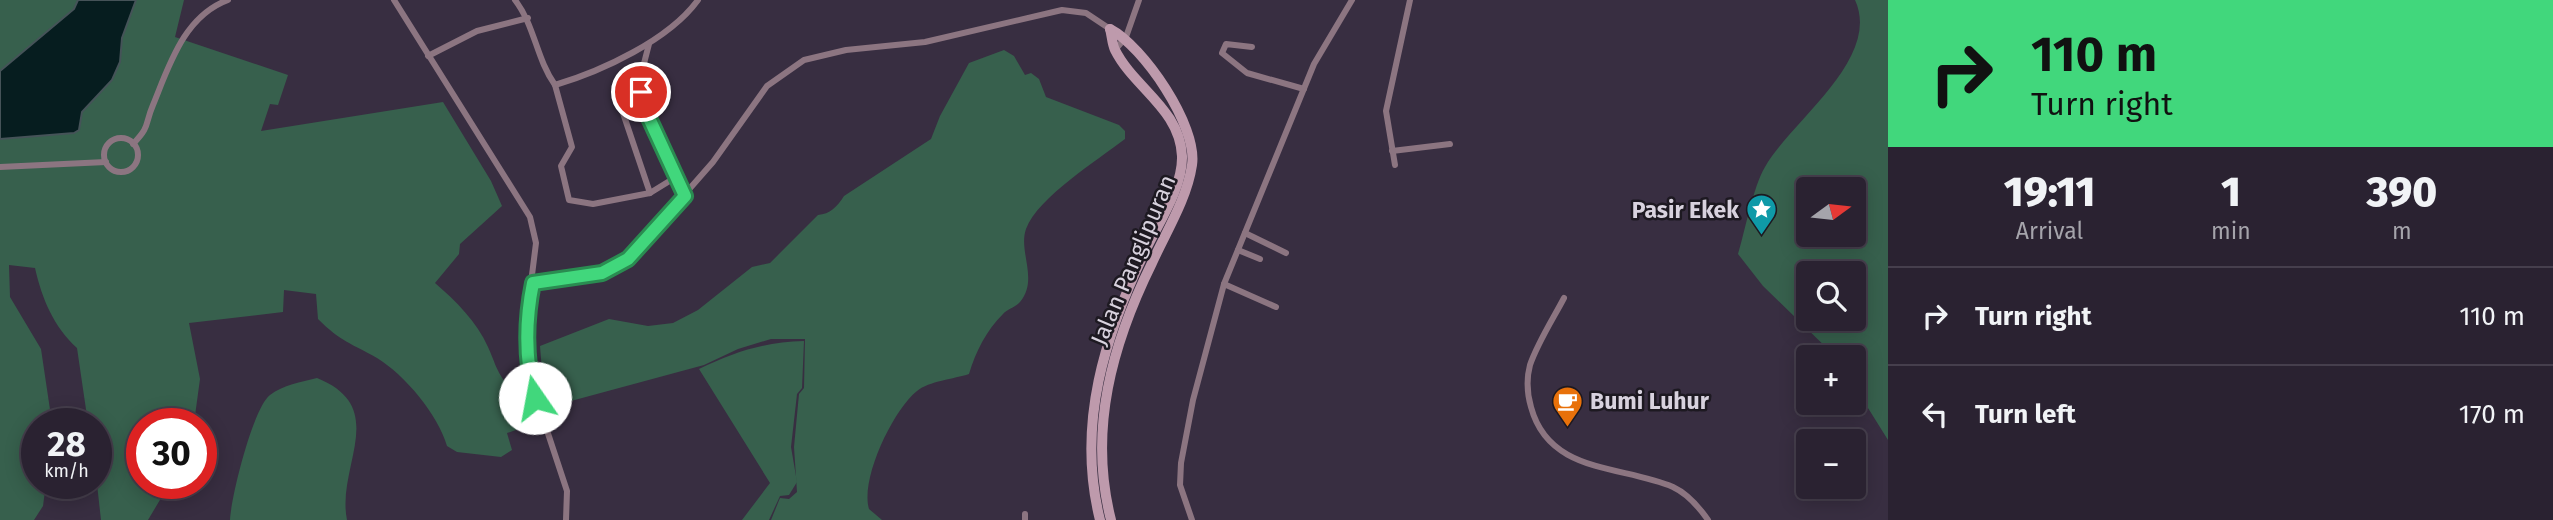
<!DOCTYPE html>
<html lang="en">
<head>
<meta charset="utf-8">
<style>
	body { margin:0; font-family:"Fira Sans",sans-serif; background:#362f3d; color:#f1f3f6; height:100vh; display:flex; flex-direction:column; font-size:26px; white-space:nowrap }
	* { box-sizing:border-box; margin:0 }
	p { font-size:23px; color:#a5a4ab }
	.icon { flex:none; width:38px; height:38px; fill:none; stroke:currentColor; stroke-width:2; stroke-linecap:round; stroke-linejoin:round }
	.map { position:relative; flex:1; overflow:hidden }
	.panel { display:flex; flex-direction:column; background:#2a2231; width:665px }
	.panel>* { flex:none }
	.top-card { background:#41d77c; color:#111; overflow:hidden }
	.needle { width:46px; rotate:75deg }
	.controls { position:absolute; left:1796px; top:177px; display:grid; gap:14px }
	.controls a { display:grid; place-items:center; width:70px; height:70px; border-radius:7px; background:#2a2231; box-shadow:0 4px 18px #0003,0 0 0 2px #463f4d; font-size:35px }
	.speed { position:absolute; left:21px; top:408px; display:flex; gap:14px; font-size:35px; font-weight:700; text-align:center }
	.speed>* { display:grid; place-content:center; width:91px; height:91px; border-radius:50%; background:#2a2231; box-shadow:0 4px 18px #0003,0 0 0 2px #463f4d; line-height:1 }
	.speed small { font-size:18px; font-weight:400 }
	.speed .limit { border:10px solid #d22; background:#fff; color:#111 }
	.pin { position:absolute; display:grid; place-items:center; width:60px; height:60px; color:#fff; margin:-30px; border:4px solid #fff; border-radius:50%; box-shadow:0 2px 7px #0007 }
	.me { position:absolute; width:77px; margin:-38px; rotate:348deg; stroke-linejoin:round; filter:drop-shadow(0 0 5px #0008) }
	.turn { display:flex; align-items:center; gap:24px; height:147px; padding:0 28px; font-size:32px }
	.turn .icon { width:91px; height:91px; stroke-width:2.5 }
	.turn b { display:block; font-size:49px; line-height:60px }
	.eta { display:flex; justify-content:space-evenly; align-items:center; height:119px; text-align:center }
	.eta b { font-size:42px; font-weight:800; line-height:49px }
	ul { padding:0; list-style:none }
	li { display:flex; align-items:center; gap:21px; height:98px; padding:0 28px; border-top:2px solid #463f4d }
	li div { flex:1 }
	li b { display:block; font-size:26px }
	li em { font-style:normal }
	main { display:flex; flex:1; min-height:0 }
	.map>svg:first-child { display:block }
	.green { fill:#37604d; fill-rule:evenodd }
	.water { fill:#061d1f; stroke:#455358; stroke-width:2 }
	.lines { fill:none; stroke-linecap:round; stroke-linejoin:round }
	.minor { stroke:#8c7581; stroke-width:6 }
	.secondary { stroke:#be9aac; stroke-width:10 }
	.route-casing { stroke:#2a8c51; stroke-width:18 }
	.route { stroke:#41d77c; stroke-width:12 }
	.labels { text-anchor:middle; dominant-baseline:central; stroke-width:5; stroke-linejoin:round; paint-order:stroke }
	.poi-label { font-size:23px; font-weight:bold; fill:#d8d2de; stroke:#1d1921; text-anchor:end }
	.street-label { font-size:23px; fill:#d8d2de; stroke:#1d1921 }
</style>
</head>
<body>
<main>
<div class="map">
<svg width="1888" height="520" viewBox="0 0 1888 520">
	<rect width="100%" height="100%" fill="#382e41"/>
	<g class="green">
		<path d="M0 0H184L175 37 288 75 278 105 270 104 261 131 443 102 491 181 502 206 460 244 459 254 435 283C456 301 477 322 488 347 494 360 496 370 505 382L513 383 542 371 540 346 609 319 648 326 673 323 698 310 752 267 770 263 818 215C830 214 837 207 844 196L931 139 940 116 969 63 1004 50 1014 56 1025 75 1031 73 1039 79 1046 97 1119 125 1125 131V139C1098 160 1038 197 1026 229 1018 252 1039 279 1020 302 1016 307 1007 309 1003 314 986 331 976 351 969 374 954 379 929 381 917 391 893 410 860 479 869 509L882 520H771L780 498 789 499 797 492 794 447 799 394 804 388 805 339H771L738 349 704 365 571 401 558 398 554 390 543 385 520 392 521 419 516 430 507 433 512 450 501 457 457 452 447 446C438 415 405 375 377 358 351 343 341 342 318 319L316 294 284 290 283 312 189 323 200 379 194 423 142 424V483H170L148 520H101L96 475V424L88 423 77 348C54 327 42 299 35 268L9 265 10 297 41 349 52 423 37 424V483H46L43 506 34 520H0Z"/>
		<path d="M1855 0H1888V440L1853 384V357H1836L1763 286 1738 254C1745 231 1753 187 1765 167 1791 121 1882 59 1855 0ZM1808 189H1853V234H1808ZM1808 273H1853V318H1808Z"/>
		<path d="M804 341 802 388 797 394 791 447 797 482 789 495 780 496 769 520H742L770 483 699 369C734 352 764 342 804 341Z"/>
		<path d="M317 378C391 408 336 466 347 520H230C231 497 253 408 270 395 283 385 301 382 317 378Z"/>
	</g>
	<polygon class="water" points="78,0 136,0 122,38 120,62 112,80 82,112 79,130 74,133 0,139 0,71 74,9"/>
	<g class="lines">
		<g class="minor">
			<polyline points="394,0 530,217 536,243 528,307 529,376 567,491 566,520"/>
			<path d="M515 0C535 26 536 58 555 85 602 71 669 40 698 0"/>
			<polyline points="1252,47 1226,44 1222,53 1247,73 1304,89"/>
			<polyline points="1115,50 1126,37 1139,0"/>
			<polyline points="428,56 477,31 528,18"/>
			<polyline points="555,85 572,147 561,166 569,200 593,204 650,193 623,113 643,105 641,75 649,44"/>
			<polyline points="643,105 685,196"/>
			<circle cx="121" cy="155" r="17"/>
			<path d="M133 144C151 125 144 126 153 105 169 66 184 16 228 0"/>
			<polyline points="1392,151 1450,144"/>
			<polyline points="1395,165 1386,111 1410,0"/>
			<polyline points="0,167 106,162"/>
			<polyline points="650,193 676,177"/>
			<polyline points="1245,233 1286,253"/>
			<polyline points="1238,250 1260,259"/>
			<polyline points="533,283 602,273 628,259 713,162 767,86 804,60 846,50 925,42 1062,10 1086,13 1110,29"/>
			<polyline points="1224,284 1276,307"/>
			<path d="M1564 298C1553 319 1538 342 1530 365 1526 380 1527 393 1531 407 1549 474 1621 465 1673 487 1688 494 1699 507 1708 520"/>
			<polyline points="1025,520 1025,514"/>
			<polyline points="1192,520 1180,485 1181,463 1193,400 1224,284 1314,64 1352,0"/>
		</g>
		<g class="secondary">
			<path d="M1110 29C1143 46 1198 126 1192 165 1187 199 1166 232 1152 263 1112 344 1088 430 1111 520"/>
			<path d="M1100 520C1076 424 1105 335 1146 249 1159 222 1183 187 1182 156 1180 109 1134 88 1115 50 1112 44 1112 36 1110 29"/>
		</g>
	</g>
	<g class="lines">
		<defs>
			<path id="route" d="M535 398C525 360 525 322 533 283L602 273 628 259 685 196 643 105 641 92"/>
		</defs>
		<use href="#route" class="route-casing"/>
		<use href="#route" class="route"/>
	</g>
	<defs>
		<symbol id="sight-pin" viewBox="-11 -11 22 30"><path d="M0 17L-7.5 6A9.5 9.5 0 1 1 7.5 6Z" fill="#0f9aa8" stroke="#1d1921"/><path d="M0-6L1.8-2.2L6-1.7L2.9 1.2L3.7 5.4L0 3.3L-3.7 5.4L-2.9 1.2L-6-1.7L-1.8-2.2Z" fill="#fff"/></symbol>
		<symbol id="cafe-pin" viewBox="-11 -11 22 30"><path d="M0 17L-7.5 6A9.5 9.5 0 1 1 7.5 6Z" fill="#e8710a" stroke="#1d1921"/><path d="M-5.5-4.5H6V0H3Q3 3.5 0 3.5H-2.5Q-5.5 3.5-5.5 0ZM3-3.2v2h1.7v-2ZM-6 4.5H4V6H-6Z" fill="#fff"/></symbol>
	</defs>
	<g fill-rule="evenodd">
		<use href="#sight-pin" x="1744" y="192" width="35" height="47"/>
		<use href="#cafe-pin" x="1550" y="384" width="35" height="47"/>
	</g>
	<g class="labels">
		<g class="poi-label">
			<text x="1739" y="210">Pasir Ekek</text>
			<text x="1590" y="401" text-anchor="start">Bumi Luhur</text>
		</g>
		<g class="street-label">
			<text transform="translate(1133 260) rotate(-67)">Jalan Panglipuran</text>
		</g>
	</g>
</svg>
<div class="controls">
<a><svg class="needle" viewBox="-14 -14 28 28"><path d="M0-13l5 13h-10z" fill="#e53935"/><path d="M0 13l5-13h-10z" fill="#a5a4ab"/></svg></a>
<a><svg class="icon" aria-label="search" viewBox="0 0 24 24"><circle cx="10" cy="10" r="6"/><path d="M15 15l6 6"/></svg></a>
<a>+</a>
<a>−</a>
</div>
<div class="speed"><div>28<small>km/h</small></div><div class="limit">30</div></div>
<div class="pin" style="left:641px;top:92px;background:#d93025"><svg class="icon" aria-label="arrive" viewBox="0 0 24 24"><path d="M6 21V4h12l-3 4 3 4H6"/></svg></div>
<svg class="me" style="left:535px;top:398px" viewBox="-20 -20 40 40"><circle r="19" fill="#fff"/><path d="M0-13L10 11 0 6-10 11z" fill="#41d77c"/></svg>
</div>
<section class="panel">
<div class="top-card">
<div class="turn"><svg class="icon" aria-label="right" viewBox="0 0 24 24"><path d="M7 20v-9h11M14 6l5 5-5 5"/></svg><div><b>110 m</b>Turn right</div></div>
</div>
<div class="eta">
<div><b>19:11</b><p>Arrival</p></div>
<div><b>1</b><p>min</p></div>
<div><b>390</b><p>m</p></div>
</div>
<ul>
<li><svg class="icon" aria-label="right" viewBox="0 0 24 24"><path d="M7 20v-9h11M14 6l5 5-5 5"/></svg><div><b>Turn right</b></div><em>110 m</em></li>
<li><svg class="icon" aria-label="left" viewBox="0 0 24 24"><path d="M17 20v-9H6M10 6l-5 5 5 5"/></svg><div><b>Turn left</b></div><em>170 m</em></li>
</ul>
</section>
</main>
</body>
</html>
